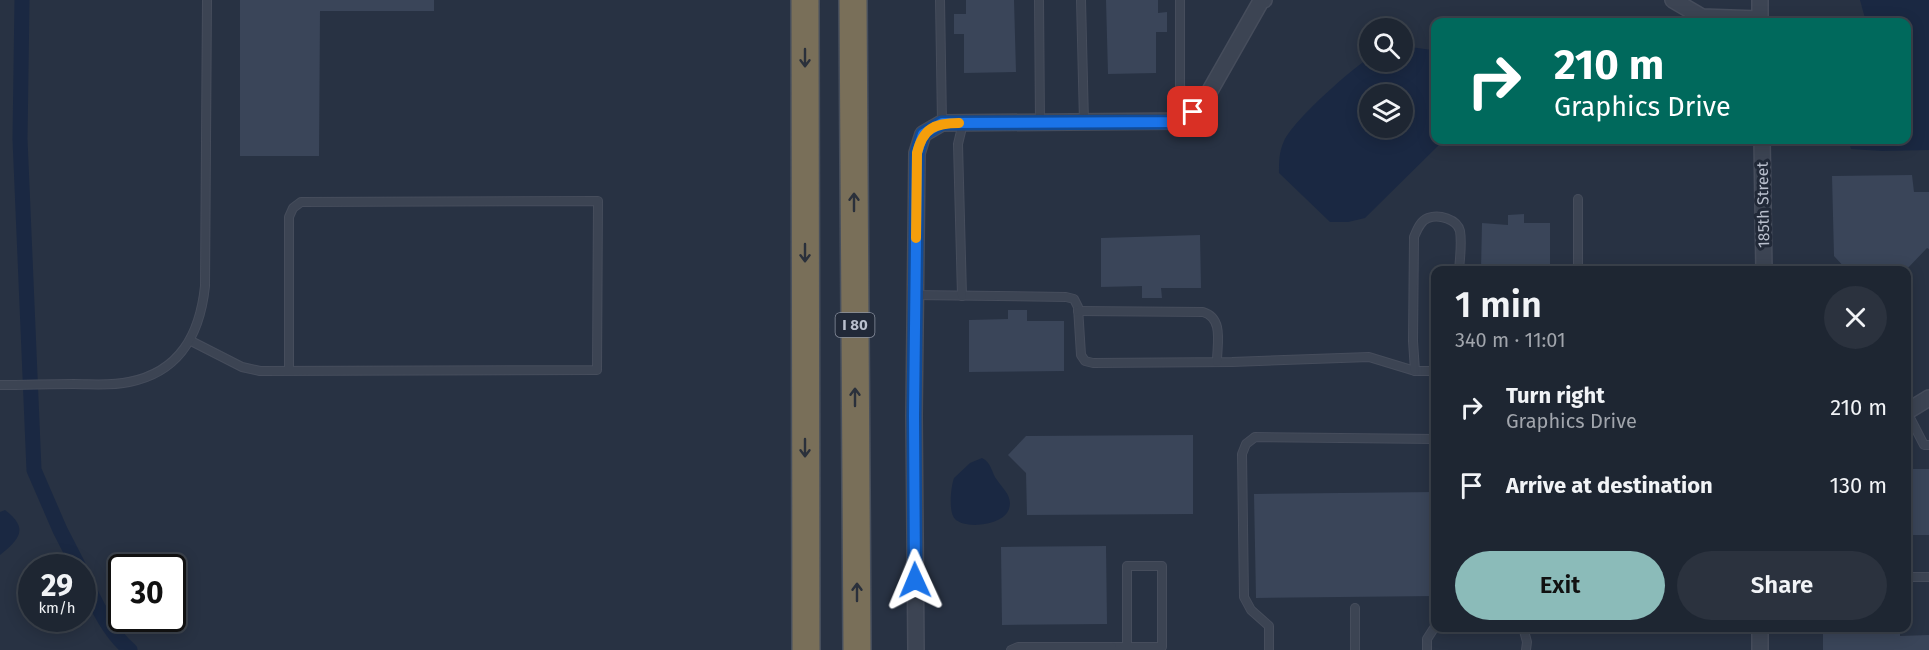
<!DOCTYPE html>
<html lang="en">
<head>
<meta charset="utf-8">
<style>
	body { margin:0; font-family:"Fira Sans",sans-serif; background:#2b323e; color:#f1f3f6; height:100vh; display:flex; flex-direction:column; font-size:22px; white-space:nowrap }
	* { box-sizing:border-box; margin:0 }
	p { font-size:20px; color:#a1a5ac }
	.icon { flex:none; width:33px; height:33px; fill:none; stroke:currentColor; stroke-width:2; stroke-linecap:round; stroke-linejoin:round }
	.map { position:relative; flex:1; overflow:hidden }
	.sheet { position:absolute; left:1431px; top:266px; width:480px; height:366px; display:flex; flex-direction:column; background:#1e2632; border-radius:12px; box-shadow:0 3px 15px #0003,0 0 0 2px #3c434d }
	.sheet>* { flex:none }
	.top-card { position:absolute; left:1431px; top:18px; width:480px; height:126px; border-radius:12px; box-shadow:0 3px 15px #0003,0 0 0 2px #3c434d; background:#00695c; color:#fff; overflow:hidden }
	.controls { position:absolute; left:1359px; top:18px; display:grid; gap:12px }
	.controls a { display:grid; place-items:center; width:54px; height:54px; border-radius:50%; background:#1e2632; box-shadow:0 3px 15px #0003,0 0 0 2px #3c434d; font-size:30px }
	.speed { position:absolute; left:18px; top:554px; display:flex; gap:12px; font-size:30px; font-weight:700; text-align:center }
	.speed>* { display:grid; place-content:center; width:78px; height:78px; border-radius:50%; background:#1e2632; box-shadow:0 3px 15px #0003,0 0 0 2px #3c434d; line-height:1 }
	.speed small { font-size:15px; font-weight:400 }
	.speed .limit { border:3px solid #111; border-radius:9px; background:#fff; color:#111 }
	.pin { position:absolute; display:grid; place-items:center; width:51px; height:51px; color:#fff; margin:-26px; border-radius:12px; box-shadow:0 3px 9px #0006 }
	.me { position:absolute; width:66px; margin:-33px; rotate:359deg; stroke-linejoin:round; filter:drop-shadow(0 0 4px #0008) }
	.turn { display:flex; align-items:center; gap:21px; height:126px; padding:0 24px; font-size:27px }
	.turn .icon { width:78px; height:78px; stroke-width:2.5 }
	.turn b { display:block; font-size:42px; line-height:51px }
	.round { display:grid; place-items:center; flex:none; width:63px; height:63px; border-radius:32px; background:#2b323e }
	.overview { display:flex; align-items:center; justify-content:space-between; height:102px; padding:0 24px }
	h1 { font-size:36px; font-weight:600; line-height:45px }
	.button { display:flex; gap:12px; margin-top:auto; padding:12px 24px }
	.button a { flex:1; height:69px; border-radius:36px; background:#8bbbb9; color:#111; font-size:24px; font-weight:600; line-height:69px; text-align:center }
	.button a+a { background:#2b323e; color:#f1f3f6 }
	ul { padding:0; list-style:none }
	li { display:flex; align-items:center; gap:18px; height:78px; padding:0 24px }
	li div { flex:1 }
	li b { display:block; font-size:22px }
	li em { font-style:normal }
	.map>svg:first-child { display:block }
	.water { fill:#1a2842; fill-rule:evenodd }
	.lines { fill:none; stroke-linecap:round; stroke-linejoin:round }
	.canal { stroke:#1a2842; stroke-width:15 }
	.building { fill:#3a4559 }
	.service-casing { stroke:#464d5c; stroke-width:10 }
	.minor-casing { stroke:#464d5c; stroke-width:18 }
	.motorway-casing { stroke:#474f5d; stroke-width:30 }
	.service { stroke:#3c4453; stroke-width:8 }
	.minor { stroke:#3c4453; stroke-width:15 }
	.motorway { stroke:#796f59; stroke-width:27 }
	.oneway { stroke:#2a303b }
	.route-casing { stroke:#114b97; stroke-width:15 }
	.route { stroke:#1a73e8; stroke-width:10 }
	.slow { stroke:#f59e0b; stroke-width:10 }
	.labels { text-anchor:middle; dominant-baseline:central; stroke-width:6; stroke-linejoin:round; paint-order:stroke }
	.shield { fill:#212938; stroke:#8b92a0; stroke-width:1.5 }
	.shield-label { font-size:15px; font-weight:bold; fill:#b9bfcd }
	.street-label { font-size:16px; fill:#b9bfcd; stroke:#212938 }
</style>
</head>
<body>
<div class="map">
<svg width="1929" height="650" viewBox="0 0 1929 650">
	<rect width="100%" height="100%" fill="#283243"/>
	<g class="water">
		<polygon points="1860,0 1929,0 1929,150 1882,151 1851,149 1848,140 1906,140 1906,22 1866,22"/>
		<path d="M1403 46 1432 50 1435 53 1436 140H1444L1365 218 1348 222H1330L1279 173C1279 161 1279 152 1284 141 1294 120 1349 71 1369 58L1370 62H1402ZM1370 94H1402V128H1370Z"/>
		<path d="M982 458C992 463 991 472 997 480 1003 489 1013 496 1009 509 1004 525 966 530 955 519 948 512 951 486 954 478L970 463Z"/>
		<path d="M5 510C29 528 20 539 0 555V512Z"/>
	</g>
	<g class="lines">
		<g class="canal">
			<polyline points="22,0 20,139 34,470 60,530 79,567"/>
			<path d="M82 575C95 601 107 631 130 650"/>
		</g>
	</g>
	<g class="building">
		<polygon points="240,0 434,0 434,11 320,11 319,156 240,156"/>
		<polygon points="966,0 1014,0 1016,72 964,73 964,34 954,34 954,14 966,14"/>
		<polygon points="1106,0 1158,0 1158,13 1167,12 1167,32 1156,32 1156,73 1108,74"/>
		<polygon points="1912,175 1914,192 1929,192 1929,249 1927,248 1906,270 1847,270 1834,256 1832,176"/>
		<polygon points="1524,214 1524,223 1550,223 1550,270 1481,270 1482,223 1508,225 1508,215"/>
		<polygon points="1200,235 1201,288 1161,288 1162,298 1142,298 1142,286 1101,287 1101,238"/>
		<polygon points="1008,310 1027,310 1027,321 1064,321 1064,371 969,372 969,320 1008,319"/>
		<polygon points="1193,435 1193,514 1027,515 1026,473 1008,455 1026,436"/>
		<rect x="1906" y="469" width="23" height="66"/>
		<polygon points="1436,492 1436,596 1256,598 1254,494"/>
		<polygon points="1106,546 1107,624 1002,625 1001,547"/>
		<polygon points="1823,627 1900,627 1900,636 1929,635 1929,650 1823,650"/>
	</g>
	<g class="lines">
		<defs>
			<g id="service">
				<polyline points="940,0 942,123"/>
				<polyline points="1039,0 1040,122"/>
				<polyline points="1081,0 1084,122"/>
				<polyline points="1180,0 1180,87 1185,94 1203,103"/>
				<polyline points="1578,199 1578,270"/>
				<polyline points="914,295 1066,297 1074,299 1078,307 1081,355 1085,361 1093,363 1232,362 1369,357 1415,371 1436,371"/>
				<polyline points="962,296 958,144 963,123"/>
				<path d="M1078 311 1203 312C1224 318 1217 344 1217 362"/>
				<polyline points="191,341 242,367 260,371 597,370 598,201 301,202 293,208 289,217 289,371"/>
				<path d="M1415 371 1413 341 1414 237C1417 230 1420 221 1428 218 1439 214 1457 219 1460 231 1462 243 1460 258 1459 270"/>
				<path d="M0 385C25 385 49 384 74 384 92 384 111 386 129 382 180 372 200 334 205 286L207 0"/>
				<polyline points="1907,412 1924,445 1929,445"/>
				<polyline points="1906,577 1929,577"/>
				<polyline points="1523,627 1527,642 1526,650"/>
				<polyline points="1112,647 1162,647 1162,566 1127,566 1127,647"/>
				<polyline points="1011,650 1018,647 1112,647 1112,650"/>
				<polyline points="1269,650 1269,626 1251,610 1244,597 1242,454 1246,444 1255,437 1436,439"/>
				<polyline points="1355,650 1355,608"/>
				<polyline points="1427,650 1427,639 1436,625"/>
			</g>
			<g id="minor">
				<polyline points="1673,0 1702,17 1759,19"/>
				<polyline points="1760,22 1760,0"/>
				<polyline points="1762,140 1764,270"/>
				<polyline points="1906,412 1929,398"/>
				<polyline points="1760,627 1760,650"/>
				<polyline points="916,650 914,416 917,153 923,134 942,123 1183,121 1203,103 1261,1 1264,0"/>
			</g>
			<g id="motorway">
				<polyline points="805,0 806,650"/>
				<polyline points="853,0 857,650"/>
			</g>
		</defs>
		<use href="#service" class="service-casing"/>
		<use href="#minor" class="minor-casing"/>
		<use href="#motorway" class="motorway-casing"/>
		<use href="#service" class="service"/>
		<use href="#minor" class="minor"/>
		<use href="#motorway" class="motorway"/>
	</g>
	<defs><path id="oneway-shaft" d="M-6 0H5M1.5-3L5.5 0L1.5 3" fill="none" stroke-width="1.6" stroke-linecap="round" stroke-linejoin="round" transform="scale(1.5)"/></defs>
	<g class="oneway">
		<use href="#oneway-shaft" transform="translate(805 58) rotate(90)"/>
		<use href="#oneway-shaft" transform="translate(854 202) rotate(-90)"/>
		<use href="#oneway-shaft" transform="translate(805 253) rotate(90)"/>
		<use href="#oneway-shaft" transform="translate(855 397) rotate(-90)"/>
		<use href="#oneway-shaft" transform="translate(805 448) rotate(90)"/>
		<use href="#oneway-shaft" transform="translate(857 592) rotate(-90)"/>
	</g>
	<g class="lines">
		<defs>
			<polyline id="route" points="915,580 914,416 917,153 923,134 942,123 1183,122 1193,112"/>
		</defs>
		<use href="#route" class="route-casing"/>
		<use href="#route" class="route"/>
		<path class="slow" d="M916 238 917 153C923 128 935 123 959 123"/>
	</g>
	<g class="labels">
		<rect class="shield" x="835.5" y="313" width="39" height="24" rx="4.5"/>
		<g class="shield-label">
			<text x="855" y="325">I 80</text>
		</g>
		<g class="street-label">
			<text transform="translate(1763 205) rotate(-91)">185th Street</text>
		</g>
	</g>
</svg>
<div class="controls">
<a><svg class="icon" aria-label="search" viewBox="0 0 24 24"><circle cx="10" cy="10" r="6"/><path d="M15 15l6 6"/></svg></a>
<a><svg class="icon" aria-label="layers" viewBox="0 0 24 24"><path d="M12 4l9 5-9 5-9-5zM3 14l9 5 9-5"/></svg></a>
</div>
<div class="speed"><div>29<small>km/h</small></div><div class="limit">30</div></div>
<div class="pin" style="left:1193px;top:112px;background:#d93025"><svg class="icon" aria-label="arrive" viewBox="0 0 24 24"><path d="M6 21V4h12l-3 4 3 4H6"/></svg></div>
<svg class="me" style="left:915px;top:580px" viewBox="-20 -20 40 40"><path d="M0-17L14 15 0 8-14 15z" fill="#1a73e8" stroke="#fff" stroke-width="4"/></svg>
<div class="top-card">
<div class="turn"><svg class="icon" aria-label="right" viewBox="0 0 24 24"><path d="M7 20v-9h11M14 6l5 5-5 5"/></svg><div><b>210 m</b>Graphics Drive</div></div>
</div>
<section class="sheet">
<div class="overview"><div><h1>1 min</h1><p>340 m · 11:01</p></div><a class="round"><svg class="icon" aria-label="close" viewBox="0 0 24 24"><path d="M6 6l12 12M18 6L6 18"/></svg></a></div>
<ul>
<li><svg class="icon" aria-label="right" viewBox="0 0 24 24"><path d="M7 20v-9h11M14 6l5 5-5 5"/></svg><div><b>Turn right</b><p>Graphics Drive</p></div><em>210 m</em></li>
<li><svg class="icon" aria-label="arrive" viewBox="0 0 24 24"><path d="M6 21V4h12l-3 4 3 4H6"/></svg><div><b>Arrive at destination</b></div><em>130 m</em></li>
</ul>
<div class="button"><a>Exit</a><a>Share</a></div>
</section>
</div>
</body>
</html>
